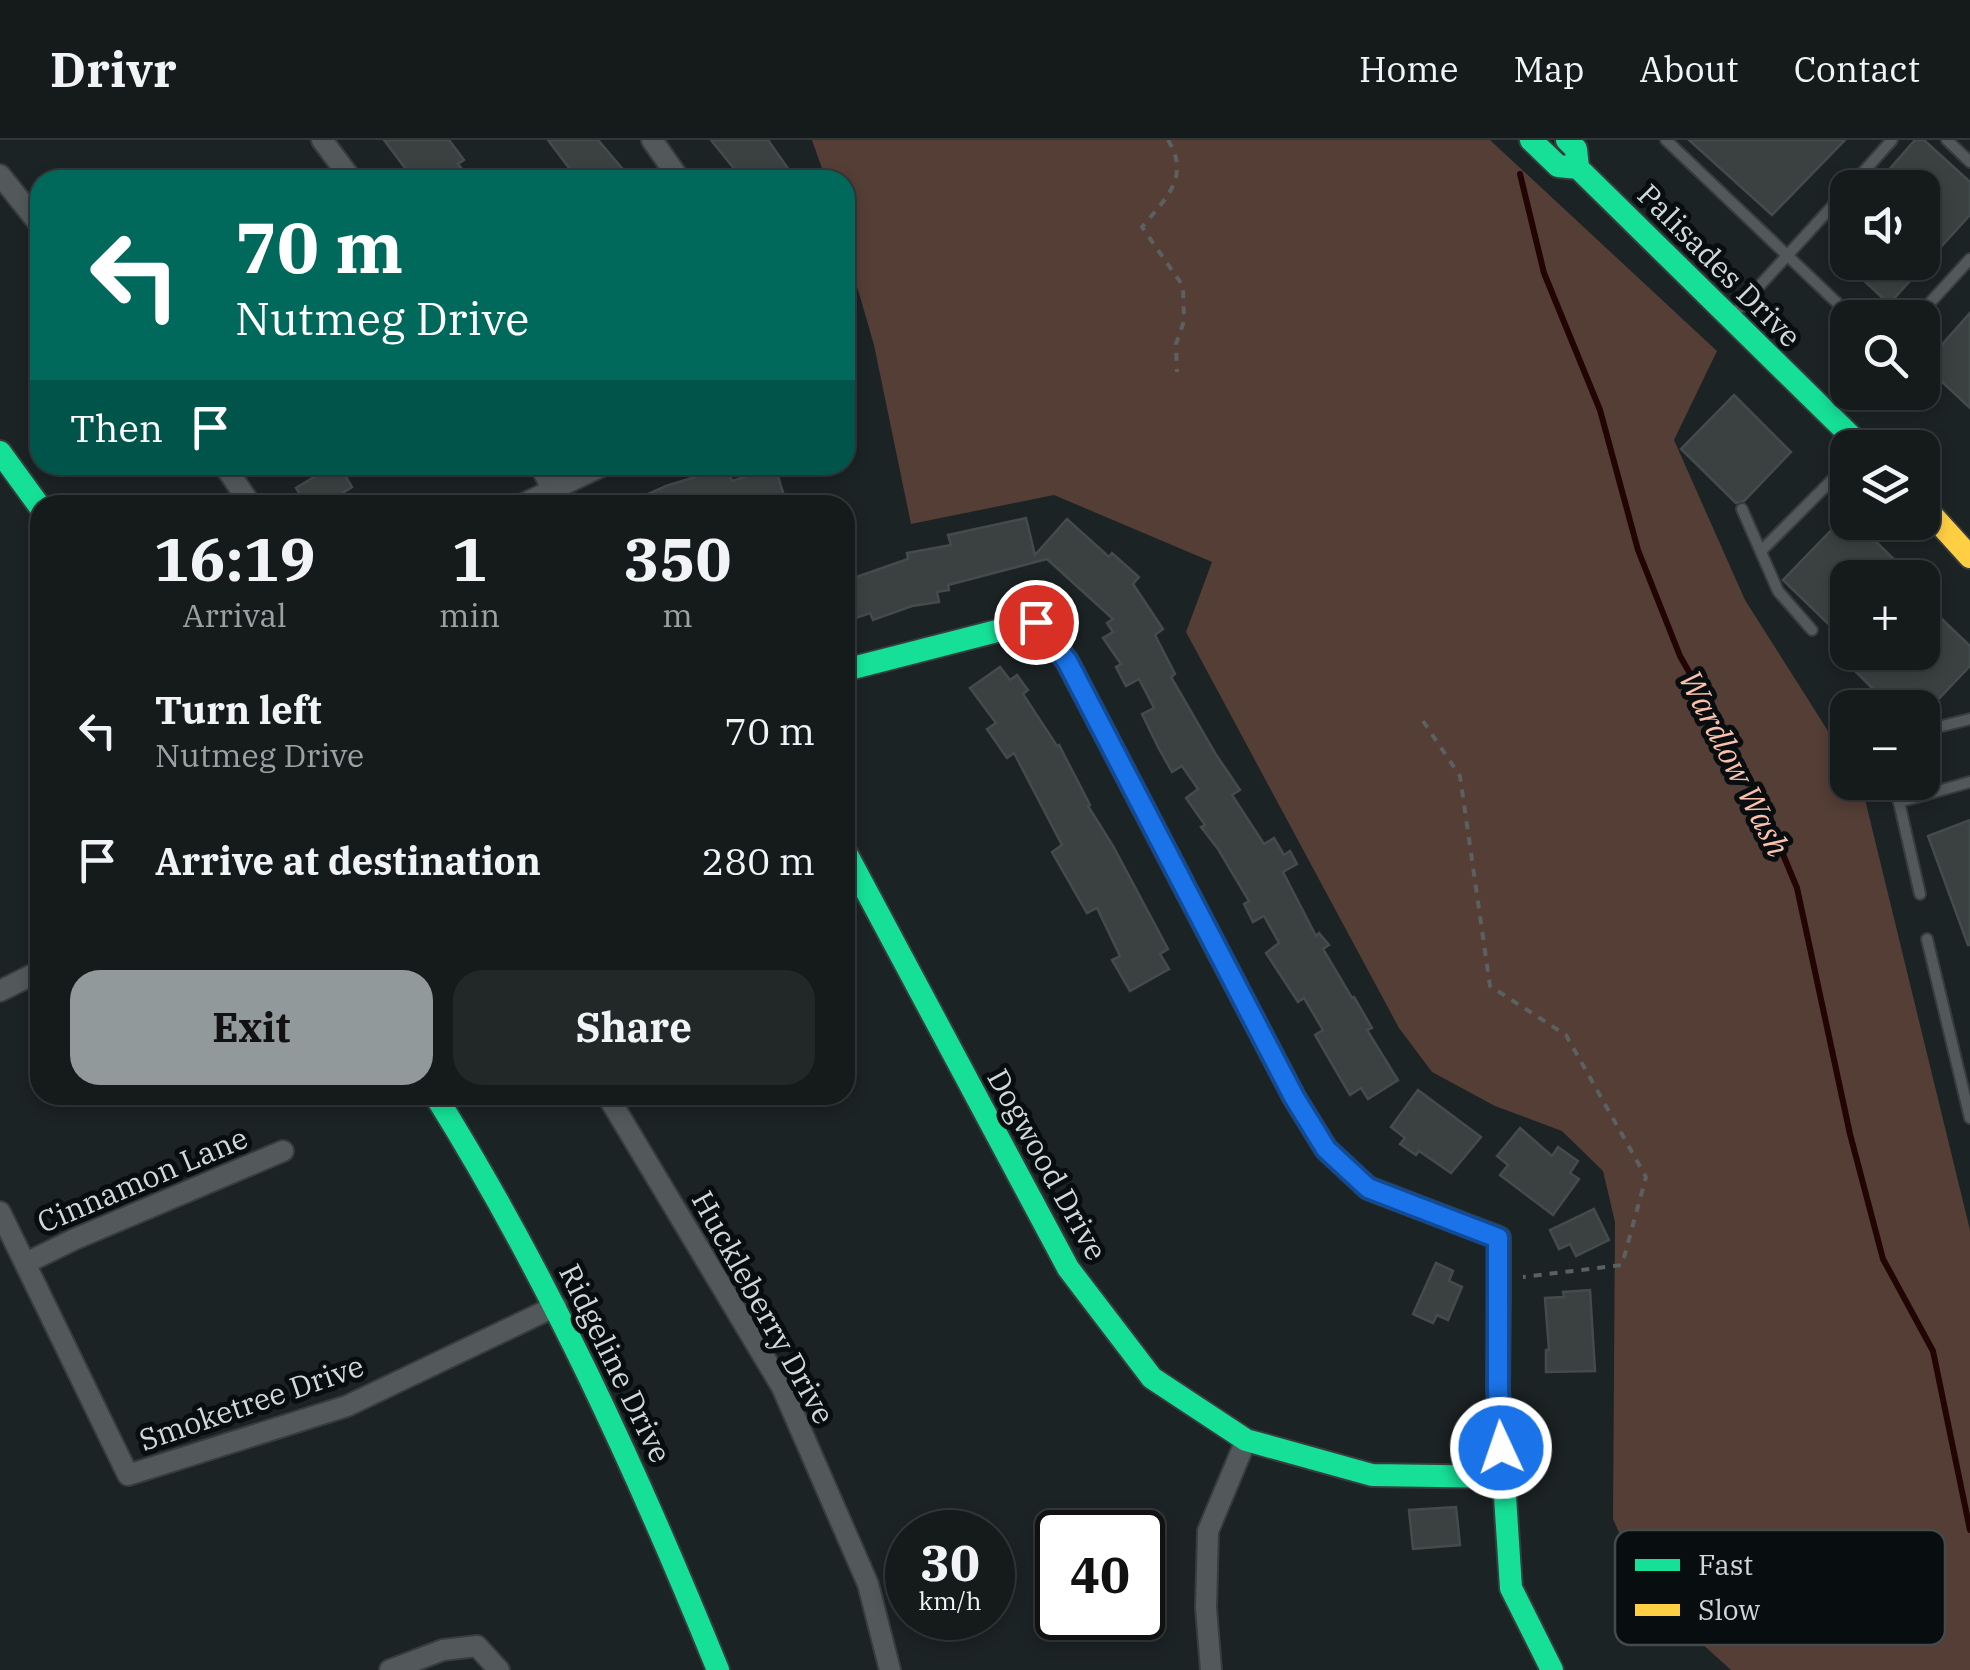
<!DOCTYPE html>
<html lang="en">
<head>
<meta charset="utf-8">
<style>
	body { margin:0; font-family:"IBM Plex Serif",serif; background:#222728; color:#f1f3f6; height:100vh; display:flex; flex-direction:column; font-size:38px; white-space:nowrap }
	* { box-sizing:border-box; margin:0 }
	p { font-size:32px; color:#9da1a3 }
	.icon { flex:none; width:55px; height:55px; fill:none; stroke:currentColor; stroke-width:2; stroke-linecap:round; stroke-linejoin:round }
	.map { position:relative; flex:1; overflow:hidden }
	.panel { position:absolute; left:30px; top:355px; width:825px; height:610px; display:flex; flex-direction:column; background:#151a1b; border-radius:30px; box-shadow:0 5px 15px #0003,0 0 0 2px #34383a }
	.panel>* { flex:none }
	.hud { position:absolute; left:30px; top:30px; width:825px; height:305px; border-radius:30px; box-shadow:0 5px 15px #0003,0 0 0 2px #34383a; background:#00695c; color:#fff; overflow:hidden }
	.buttons { position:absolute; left:1830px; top:30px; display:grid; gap:20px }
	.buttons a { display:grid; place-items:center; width:110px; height:110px; border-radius:20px; background:#151a1b; box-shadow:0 5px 15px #0003,0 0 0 2px #34383a; font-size:50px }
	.speed { position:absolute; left:885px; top:1370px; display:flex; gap:20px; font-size:50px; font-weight:700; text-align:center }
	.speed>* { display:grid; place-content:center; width:130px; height:130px; border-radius:50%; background:#151a1b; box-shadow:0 5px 15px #0003,0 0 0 2px #34383a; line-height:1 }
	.speed small { font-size:25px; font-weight:400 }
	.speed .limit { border:5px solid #111; border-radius:15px; background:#fff; color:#111 }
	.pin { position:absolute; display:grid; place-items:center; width:85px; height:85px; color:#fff; margin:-42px; border:5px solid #fff; border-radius:50%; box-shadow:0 2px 10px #0007 }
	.me { position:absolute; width:110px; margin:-55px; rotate:357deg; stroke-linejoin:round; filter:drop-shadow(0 0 8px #0008) }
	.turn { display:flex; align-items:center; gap:35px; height:210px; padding:0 40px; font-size:45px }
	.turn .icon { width:130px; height:130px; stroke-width:2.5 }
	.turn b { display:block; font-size:70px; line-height:85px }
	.then { display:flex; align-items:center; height:95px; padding:0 40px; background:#0003; gap:20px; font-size:38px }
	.eta { display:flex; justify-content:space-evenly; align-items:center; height:170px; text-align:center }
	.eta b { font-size:60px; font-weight:800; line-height:70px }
	.action { display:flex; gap:20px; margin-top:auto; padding:20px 40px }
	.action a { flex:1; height:115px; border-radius:30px; background:#91999a; color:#111; font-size:40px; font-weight:800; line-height:115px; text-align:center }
	.action a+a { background:#222728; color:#f1f3f6 }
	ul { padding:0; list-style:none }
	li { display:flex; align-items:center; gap:30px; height:130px; padding:0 40px }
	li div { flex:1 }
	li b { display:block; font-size:38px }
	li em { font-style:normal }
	header { display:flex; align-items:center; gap:60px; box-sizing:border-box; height:140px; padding:0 50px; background:#151a1b; border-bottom:2px solid #34383a }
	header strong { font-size:48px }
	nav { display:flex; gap:55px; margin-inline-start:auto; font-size:35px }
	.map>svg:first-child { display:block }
	.green { fill:#543e36 }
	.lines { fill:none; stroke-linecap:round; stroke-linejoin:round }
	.stream { stroke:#210403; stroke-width:6 }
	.building { fill:#3b4141; stroke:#444b4c; stroke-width:2.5 }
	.lane-casing { stroke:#373d3e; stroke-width:14 }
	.street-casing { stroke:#373d3e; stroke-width:24 }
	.fast-casing { stroke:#373d3e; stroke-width:26 }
	.slow-casing { stroke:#373d3e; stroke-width:26 }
	.path { stroke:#5b6061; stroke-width:4; stroke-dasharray:8 8; stroke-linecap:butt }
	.lane { stroke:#53595a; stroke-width:10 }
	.street { stroke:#53595a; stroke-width:20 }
	.fast { stroke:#16e098; stroke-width:22 }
	.slow { stroke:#ffcf43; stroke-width:22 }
	.route-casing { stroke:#114b97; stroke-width:25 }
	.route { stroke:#1a73e8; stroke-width:18 }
	.labels { text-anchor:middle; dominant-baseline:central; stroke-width:10; stroke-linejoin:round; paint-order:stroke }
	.street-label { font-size:30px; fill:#d0d8da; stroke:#080e0f }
	.water-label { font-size:32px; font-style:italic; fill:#fcc0ab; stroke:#080e0f }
	.key { fill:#080e0f; stroke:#444b4c; stroke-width:2.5 }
	.key-label { font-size:28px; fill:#d0d8da }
</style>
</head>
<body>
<header>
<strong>Drivr</strong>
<nav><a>Home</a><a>Map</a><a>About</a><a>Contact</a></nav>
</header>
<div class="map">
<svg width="1970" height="1530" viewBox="0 0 1970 1530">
	<rect width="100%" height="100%" fill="#1c2324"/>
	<polygon class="green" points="812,0 1490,0 1717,211 1674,300 1745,460 1847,621 1848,642 1861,643 1970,1090 1970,1530 1731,1530 1646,1453 1613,1379 1615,1082 1603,1031 1562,991 1495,966 1432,932 1399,888 1186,492 1212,422 1054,355 911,384 874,205 845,105 845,40 826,40"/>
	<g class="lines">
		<polyline class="stream" points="1520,34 1544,133 1600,270 1638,410 1680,516 1757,652 1797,748 1850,994 1883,1119 1933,1211 1970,1390"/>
	</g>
	<g class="building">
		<polygon points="384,0 449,0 464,20 458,24 471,40 414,40"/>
		<polygon points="548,0 598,0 632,40 578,40"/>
		<polygon points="711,0 768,0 796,40 723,40 736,31"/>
		<polygon points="1689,0 1845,0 1772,75"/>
		<polygon points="1915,0 1924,0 1970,42 1970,75 1889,164 1844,122 1922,122 1922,48 1873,48"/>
		<polygon points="1970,173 1970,268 1924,225"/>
		<polygon points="1734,255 1791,312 1744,361 1736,363 1681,309"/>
		<polygon points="334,325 339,325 352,347 323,365 307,365 296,348"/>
		<polygon points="727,327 732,341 775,327 787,365 624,365 666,346"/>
		<polygon points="1847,374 1848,382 1856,382 1913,438 1848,438 1848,503 1783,440"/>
		<polygon points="1026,378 1035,415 1067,379 1109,417 1112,413 1139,437 1133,444 1163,489 1155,495 1175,534 1171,537 1215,613 1240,650 1232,655 1264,704 1274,698 1284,715 1290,711 1297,724 1283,732 1316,796 1319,793 1329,805 1323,809 1352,858 1354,857 1372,888 1367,890 1398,940 1368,959 1361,948 1350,955 1315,895 1323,890 1304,858 1298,862 1266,813 1279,803 1264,776 1253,782 1244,764 1249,761 1218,709 1201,687 1205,685 1186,658 1198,649 1182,626 1172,632 1158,607 1142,574 1154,568 1139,539 1126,546 1116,527 1121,524 1103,498 1113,492 1107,483 1113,479 1047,419 948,445 949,450 937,452 939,462 912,466 873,480 870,473 845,482 845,441 908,419 907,413 951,405 948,395"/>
		<polygon points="1922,460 1970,506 1970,526 1930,568 1892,568 1836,512 1922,512"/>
		<polygon points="1000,527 1010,540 1017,535 1028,550 1023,554 1057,606 1059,605 1090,665 1088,666 1113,706 1168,809 1160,814 1169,829 1130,851 1112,820 1120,816 1097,768 1087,773 1052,712 1062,705 1014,613 1007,618 987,589 996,583 970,548"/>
		<polygon points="1970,680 1970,805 1968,805 1928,696"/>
		<polygon points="1418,950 1481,997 1451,1033 1419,1011 1416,1015 1400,1004 1405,998 1391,987"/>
		<polygon points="1520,988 1552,1016 1558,1007 1578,1021 1570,1033 1579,1039 1553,1075 1500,1035 1508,1025 1497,1016"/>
		<polygon points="1594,1069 1609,1100 1576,1116 1570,1104 1559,1109 1550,1090"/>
		<polygon points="1436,1123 1453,1131 1449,1141 1462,1147 1448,1180 1437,1175 1433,1183 1413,1174"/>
		<polygon points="1590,1150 1595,1231 1546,1232 1546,1210 1549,1210 1545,1158 1564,1157 1563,1152"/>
		<polygon points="1456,1367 1460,1405 1413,1409 1409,1370"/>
	</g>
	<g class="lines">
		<defs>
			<g id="lane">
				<polyline points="1666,0 1853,178"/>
				<polyline points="1947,0 1970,22"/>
				<polyline points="1849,48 1892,0"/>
				<polyline points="1731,177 1848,49"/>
				<polyline points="1916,178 1970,119"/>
				<polyline points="1742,369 1778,451 1812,490"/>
				<polyline points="1761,411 1848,324"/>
				<polyline points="1854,555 1860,568"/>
				<polyline points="1922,591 1970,579"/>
				<polyline points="1892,642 1899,662 1920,754"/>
				<polyline points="1899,662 1970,642"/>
				<polyline points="1927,799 1970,978"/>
			</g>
			<g id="street">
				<polyline points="322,0 352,40"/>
				<polyline points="652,0 680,40"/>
				<polyline points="0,35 40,85"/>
				<polyline points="224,325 251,365"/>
				<polyline points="540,325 552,349"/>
				<polyline points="521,365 604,325"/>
				<polyline points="0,851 40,831"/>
				<polyline points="607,955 782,1247 868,1444 890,1530"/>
				<polyline points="0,1072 128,1335 347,1266 556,1166"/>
				<polyline points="26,1123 75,1099 283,1011"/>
				<polyline points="390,1530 443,1510 477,1506 499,1530"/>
				<polyline points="1211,1530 1206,1468 1208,1391 1246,1300"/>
			</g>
			<g id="fast">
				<polyline points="1531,0 1558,26 1578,28 1863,308"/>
				<polyline points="1567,0 1576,9 1578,28"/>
				<polyline points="0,312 40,367"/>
				<polyline points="845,530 1036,481 1067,521 1207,790"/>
				<polyline points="845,711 1068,1128 1152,1238 1246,1300 1372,1335 1502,1337"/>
				<path d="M435 955C549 1138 637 1331 718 1530"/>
				<polyline points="1499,1156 1498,1249 1511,1448 1552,1530"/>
			</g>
			<g id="slow">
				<polyline points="1922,364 1970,417"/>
				<polyline points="1207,790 1294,957 1326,1009 1368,1048 1499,1098 1499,1156"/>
			</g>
		</defs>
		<use href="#lane" class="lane-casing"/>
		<use href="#street" class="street-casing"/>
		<use href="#fast" class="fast-casing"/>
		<use href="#slow" class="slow-casing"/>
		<g class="path">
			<path d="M1168 0C1191 37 1166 58 1142 87L1183 146 1184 181 1176 204 1177 232"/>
			<polyline points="1423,581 1460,636 1490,846 1566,895 1646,1037 1622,1125 1523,1137"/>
		</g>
		<use href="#lane" class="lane"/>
		<use href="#street" class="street"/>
		<use href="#fast" class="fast"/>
		<use href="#slow" class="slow"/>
	</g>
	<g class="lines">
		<defs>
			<polyline id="route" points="1036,482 1067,521 1294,957 1326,1009 1368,1048 1498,1098 1498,1249 1501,1308"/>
		</defs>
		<use href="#route" class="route-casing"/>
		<use href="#route" class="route"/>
	</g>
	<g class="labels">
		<g class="street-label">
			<text transform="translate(1720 125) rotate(45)">Palisades Drive</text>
			<text transform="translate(1048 1024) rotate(61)">Dogwood Drive</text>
			<text transform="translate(142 1039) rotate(-23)">Cinnamon Lane</text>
			<text transform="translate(764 1167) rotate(61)">Huckleberry Drive</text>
			<text transform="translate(616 1223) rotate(64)">Ridgeline Drive</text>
			<text transform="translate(251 1262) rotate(-19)">Smoketree Drive</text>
		</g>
		<g class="water-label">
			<text transform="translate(1735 623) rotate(63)">Wardlow Wash</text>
		</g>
	</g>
	<rect x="1615" y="1390" width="330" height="115" rx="15" class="key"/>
	<rect x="1635" y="1419" width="45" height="12" fill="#16e098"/>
	<rect x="1635" y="1464" width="45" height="12" fill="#ffcf43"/>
	<g class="key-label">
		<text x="1698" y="1435">Fast</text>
		<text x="1698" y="1480">Slow</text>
	</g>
</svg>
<div class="buttons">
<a><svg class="icon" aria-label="sound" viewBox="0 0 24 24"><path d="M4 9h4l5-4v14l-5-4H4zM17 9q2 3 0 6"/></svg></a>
<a><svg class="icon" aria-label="search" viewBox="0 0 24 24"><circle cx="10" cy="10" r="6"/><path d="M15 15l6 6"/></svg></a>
<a><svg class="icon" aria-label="layers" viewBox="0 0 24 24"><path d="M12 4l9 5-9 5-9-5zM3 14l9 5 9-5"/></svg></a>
<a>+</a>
<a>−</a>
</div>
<div class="speed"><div>30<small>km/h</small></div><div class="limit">40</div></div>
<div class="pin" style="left:1036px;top:482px;background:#d93025"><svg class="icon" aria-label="arrive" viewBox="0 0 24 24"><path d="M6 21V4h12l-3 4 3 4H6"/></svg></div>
<svg class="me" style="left:1501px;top:1308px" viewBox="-20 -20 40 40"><circle r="17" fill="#1a73e8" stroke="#fff" stroke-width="3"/><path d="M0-11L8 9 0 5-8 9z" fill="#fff"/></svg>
<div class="hud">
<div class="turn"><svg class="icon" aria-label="left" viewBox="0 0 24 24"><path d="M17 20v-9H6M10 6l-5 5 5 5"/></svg><div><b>70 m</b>Nutmeg Drive</div></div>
<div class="then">Then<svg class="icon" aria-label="arrive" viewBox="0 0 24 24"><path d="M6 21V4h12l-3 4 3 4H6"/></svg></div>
</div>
<section class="panel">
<div class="eta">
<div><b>16:19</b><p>Arrival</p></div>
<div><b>1</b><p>min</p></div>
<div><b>350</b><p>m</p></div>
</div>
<ul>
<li><svg class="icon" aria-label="left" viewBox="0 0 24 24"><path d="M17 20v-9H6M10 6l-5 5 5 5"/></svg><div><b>Turn left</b><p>Nutmeg Drive</p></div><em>70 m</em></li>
<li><svg class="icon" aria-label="arrive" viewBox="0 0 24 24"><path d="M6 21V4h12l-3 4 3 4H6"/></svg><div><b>Arrive at destination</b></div><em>280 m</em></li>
</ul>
<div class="action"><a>Exit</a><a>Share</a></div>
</section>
</div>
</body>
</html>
